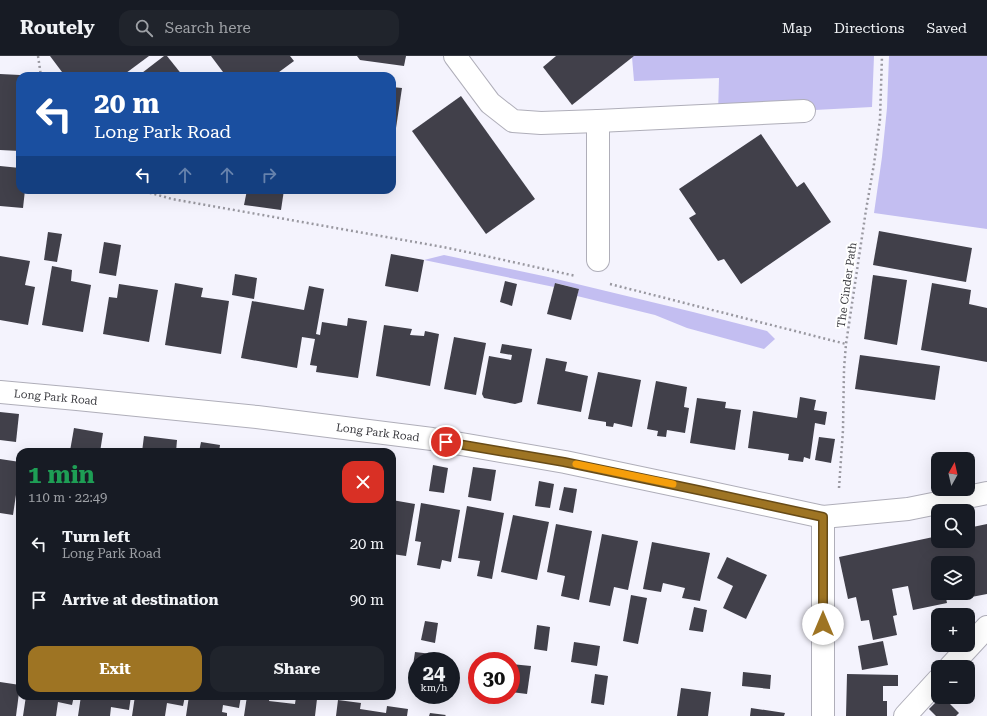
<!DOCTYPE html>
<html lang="en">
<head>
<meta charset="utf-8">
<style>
	body { margin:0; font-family:"Roboto Serif",serif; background:#20242c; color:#f1f3f6; height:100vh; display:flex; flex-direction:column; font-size:15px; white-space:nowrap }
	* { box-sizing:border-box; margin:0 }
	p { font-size:13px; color:#9ea1a6 }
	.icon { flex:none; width:22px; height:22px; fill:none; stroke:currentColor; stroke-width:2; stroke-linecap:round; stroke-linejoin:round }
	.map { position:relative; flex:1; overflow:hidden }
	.panel { position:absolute; left:16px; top:392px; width:380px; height:252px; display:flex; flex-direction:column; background:#171b24; border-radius:12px; box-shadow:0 4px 16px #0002 }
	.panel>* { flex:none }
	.top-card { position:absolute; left:16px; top:16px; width:380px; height:122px; border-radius:12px; box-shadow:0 4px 16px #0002; background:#1a4fa0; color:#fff; overflow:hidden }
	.needle { width:26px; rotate:8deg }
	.controls { position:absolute; left:931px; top:396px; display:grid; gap:8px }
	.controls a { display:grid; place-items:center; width:44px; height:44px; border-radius:8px; background:#171b24; box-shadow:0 4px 16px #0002; font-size:20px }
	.speed { position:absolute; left:408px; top:596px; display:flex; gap:8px; font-size:20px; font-weight:700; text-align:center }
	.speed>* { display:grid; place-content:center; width:52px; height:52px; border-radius:50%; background:#171b24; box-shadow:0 4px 16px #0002; line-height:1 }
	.speed small { font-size:10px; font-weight:400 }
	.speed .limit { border:6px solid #d22; background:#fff; color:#111 }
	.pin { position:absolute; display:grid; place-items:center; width:34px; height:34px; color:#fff; margin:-17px; border:2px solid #fff; border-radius:50%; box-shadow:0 1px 4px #0007 }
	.me { position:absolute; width:44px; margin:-22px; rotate:0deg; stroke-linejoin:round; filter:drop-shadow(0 0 3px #0008) }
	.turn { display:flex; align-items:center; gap:14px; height:84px; padding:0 12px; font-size:18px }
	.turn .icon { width:52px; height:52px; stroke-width:2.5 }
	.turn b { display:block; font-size:28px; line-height:34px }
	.lanes { display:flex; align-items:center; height:38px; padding:0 12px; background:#0003; justify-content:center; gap:20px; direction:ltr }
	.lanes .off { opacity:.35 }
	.round { display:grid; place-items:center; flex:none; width:42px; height:42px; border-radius:12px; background:#20242c }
	.headline { display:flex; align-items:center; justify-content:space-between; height:68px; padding:0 12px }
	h1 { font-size:24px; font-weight:700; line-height:30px; color:#1e9e55 }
	.button { display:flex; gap:8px; margin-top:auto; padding:8px 12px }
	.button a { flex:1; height:46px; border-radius:12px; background:#9e7423; color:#fff; font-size:16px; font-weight:700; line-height:46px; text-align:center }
	.button a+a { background:#20242c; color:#f1f3f6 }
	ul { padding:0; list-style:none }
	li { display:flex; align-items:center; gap:12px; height:56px; padding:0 12px }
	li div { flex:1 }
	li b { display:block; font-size:15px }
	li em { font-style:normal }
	header { display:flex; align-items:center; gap:24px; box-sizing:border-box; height:56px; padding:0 20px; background:#171b24; border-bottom:1px solid #363941 }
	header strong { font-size:19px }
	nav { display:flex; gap:22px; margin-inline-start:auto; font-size:14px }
	.search { width:280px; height:36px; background:#20242c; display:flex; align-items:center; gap:10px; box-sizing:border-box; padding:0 14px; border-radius:12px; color:#9ea1a6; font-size:15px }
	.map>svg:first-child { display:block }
	.green { fill:#c3bef1 }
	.building { fill:#41404a }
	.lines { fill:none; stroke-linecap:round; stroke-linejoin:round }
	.minor-casing { stroke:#afaeb9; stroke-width:24 }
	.path { stroke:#9998a0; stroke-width:2.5; stroke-dasharray:2 3; stroke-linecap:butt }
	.minor { stroke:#fff; stroke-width:22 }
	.route-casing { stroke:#674b17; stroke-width:10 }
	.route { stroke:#9e7423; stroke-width:7 }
	.slow { stroke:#f59e0b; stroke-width:7 }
	.labels { text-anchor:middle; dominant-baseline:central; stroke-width:4; stroke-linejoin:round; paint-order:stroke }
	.street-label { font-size:11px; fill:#3a3a3f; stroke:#fff }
</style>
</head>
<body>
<header>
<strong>Routely</strong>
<div class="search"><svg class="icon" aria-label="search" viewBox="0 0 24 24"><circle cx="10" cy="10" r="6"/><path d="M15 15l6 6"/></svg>Search here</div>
<nav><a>Map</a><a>Directions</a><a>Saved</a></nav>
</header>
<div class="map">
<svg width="987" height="660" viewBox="0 0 987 660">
	<rect width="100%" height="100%" fill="#f4f3fd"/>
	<g class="green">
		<polygon points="634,0 874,0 872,51 718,59 719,22 634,25 632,1"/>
		<polygon points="889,0 987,0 987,173 874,157 882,101 887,52"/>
		<polygon points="444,199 548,221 693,256 767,275 775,283 764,293 687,272 655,259 577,240 579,233 556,227 554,231 424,204"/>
	</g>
	<g class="building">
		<polygon points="50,0 149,0 122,20 65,20"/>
		<polygon points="164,0 167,0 183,20 138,20"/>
		<polygon points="211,0 290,0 294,5 275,19 276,20 226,20"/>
		<polygon points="357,0 406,0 404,10 360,4"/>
		<polygon points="556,0 634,0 572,49 543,11"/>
		<polygon points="297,16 317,19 317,20 291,20"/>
		<polygon points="0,18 20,19 20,95 0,94"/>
		<polygon points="392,31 402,32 396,72 392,71"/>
		<polygon points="461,40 535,143 486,178 412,75"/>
		<polygon points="761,78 797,131 804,126 831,166 741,228 724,203 718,205 689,162 696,158 679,133"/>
		<polygon points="0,110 20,112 20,134 25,134 23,152 0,150"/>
		<polygon points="247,134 284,134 281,154 244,149"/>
		<polygon points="879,175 972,192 966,226 873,209"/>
		<polygon points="48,176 62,178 57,206 44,204"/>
		<polygon points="104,186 121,189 116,220 99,217"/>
		<polygon points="391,198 424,204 418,236 385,230"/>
		<polygon points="0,200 30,205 25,229 35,231 28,269 0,264"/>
		<polygon points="52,210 72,214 71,225 91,229 83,276 42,269"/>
		<polygon points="235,218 257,222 254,243 232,239"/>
		<polygon points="873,219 907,224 897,289 864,283"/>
		<polygon points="505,225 517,228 512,250 500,246"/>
		<polygon points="175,227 203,232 201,241 229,245 221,298 165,289"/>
		<polygon points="555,227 579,233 571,264 547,258"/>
		<polygon points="932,227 971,234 969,248 987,252 987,306 921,294"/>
		<polygon points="119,228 158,234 149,286 103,278 109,241 117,242"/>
		<polygon points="309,230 324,233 316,278 320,279 322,266 347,270 348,262 367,265 358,322 316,316 317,310 310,309 315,283 302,281 297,312 241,302 252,245 304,254"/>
		<polygon points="384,269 412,273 410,279 424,280 425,275 439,278 430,330 376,320"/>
		<polygon points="454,281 486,287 476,339 444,333"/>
		<polygon points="502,288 532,293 522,346 515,348 484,342 482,338 489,300 511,304 512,299 500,297"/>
		<polygon points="860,299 940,310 935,344 855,333"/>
		<polygon points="546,302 567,306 565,315 588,320 581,356 537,348"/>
		<polygon points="598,316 641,324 632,371 614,367 613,371 606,370 606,366 588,363"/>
		<polygon points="656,325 687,331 684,351 689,352 685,377 667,374 666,381 657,380 658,375 647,373"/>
		<polygon points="800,341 816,344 814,354 827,356 825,369 815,367 810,403 804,401 803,406 788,404 789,398 748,392 753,355 797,362"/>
		<polygon points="697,342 726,346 725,352 741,354 735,394 690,387"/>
		<polygon points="0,356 19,358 16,386 0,384"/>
		<polygon points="74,372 103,377 100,396 77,396 70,395"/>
		<polygon points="144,380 177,384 176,396 142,396"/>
		<polygon points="819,381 835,383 831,407 815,404"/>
		<polygon points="201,386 220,389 219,396 199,396"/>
		<polygon points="0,403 20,406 20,412 13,459 0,457"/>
		<polygon points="433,409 448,412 444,437 429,435"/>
		<polygon points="473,411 496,414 491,445 468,441"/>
		<polygon points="539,425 554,428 550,452 535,450"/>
		<polygon points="564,431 577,433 573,457 559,454"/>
		<polygon points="392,444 415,448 406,500 392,498"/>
		<polygon points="421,447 460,454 451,506 442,504 440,513 417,509 421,486 415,485"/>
		<polygon points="467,450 504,457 492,523 477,520 480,505 458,502"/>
		<polygon points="513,459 549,466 537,524 501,516"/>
		<polygon points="556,468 592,475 579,544 561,540 565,520 547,516"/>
		<polygon points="987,468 987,538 961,543 960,537 968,537 968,507 938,507 938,537 945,537 947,547 913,554 908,530 892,533 897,559 893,560 897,579 873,584 869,564 861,565 856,541 848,543 839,501 938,480 938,485 968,485 968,472"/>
		<polygon points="602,478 638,485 628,534 614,531 610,550 589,546"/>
		<polygon points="652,486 710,497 700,545 682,542 685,532 663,527 661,536 643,533"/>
		<polygon points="727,501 767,519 746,563 723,552 733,530 717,522"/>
		<polygon points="631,539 647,542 638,588 623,585"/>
		<polygon points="694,551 707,554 703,576 689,574"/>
		<polygon points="425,565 438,567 435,587 421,584"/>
		<polygon points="537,569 550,571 547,595 534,593"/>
		<polygon points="883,585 888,609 862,614 858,590"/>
		<polygon points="574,586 600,590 597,610 571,606"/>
		<polygon points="415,596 440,599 440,605 417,605 417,624 411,623"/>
		<polygon points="511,608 531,610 527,638 511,636"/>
		<polygon points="743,616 771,619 770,633 742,630"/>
		<polygon points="595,618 608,620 604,649 591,647"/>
		<polygon points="847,618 898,619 898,630 883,630 883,645 887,645 887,660 846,660"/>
		<polygon points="0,626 20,629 16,660 0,660"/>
		<polygon points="681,632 711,636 708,660 677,660"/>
		<polygon points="26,640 74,640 72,649 58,646 56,660 23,660"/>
		<polygon points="81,640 131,640 129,654 111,651 110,660 78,660"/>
		<polygon points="135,640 185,640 183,650 167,647 165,660 132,660"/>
		<polygon points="189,640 241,640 239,652 223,649 222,656 227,657 227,660 186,660"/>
		<polygon points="247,640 270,640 269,645 295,648 296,641 317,643 315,660 244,660"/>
		<polygon points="941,641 943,641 959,657 956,660 936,660 929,653"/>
		<polygon points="338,644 361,647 360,653 386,657 387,650 408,653 407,660 336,660"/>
		<polygon points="751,652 785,657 784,660 750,660"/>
		<polygon points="430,657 446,659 445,660 429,660"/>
	</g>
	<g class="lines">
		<defs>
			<g id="minor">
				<polyline points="455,0 490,47 513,65 541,67 598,65 804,55"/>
				<polyline points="598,204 598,65"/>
				<path id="s1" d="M0 336 77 343 257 361 432 383 565 406 698 434 823 461 908 453 987 437"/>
				<polyline points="823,461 823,660"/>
				<polyline points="950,611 987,571"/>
				<polyline points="905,660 938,624"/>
			</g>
		</defs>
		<use href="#minor" class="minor-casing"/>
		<g class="path">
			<polyline points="38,0 41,20"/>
			<polyline points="140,134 172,143 443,191 481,199 576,220"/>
			<polyline points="610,228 846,288"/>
			<polyline points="839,432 843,374 844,313 846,288 866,154 874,108 880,63 882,0"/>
		</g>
		<use href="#minor" class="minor"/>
	</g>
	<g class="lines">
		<defs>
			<polyline id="route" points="446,386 564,406 698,434 823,461 823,568"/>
		</defs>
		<use href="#route" class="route-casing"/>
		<use href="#route" class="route"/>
		<polyline class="slow" points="576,408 673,428"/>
	</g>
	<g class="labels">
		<g class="street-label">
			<text transform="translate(847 229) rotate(-82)">The Cinder Path</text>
			<text stroke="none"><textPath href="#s1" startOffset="56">Long Park Road</textPath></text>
			<text stroke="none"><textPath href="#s1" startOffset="380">Long Park Road</textPath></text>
		</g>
	</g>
</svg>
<div class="controls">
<a><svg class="needle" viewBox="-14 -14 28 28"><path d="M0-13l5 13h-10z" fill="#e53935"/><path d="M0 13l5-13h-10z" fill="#9ea1a6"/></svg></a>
<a><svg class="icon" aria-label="search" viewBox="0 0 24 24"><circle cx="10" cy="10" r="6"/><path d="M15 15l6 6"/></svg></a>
<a><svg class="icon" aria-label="layers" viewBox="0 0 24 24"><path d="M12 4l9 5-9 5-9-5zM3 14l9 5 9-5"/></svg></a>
<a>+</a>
<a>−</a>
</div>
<div class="speed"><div>24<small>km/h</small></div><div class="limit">30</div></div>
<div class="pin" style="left:446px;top:386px;background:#d93025"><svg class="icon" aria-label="arrive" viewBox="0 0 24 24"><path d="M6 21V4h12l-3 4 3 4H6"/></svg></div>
<svg class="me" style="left:823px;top:568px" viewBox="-20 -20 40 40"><circle r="19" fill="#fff"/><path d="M0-13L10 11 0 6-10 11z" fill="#9e7423"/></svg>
<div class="top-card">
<div class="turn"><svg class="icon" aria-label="left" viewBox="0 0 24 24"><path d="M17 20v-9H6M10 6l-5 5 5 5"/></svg><div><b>20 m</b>Long Park Road</div></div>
<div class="lanes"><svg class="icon" aria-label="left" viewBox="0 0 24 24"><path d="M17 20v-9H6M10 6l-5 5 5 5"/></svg><svg class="icon off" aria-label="ahead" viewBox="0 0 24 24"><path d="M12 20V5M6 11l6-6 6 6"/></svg><svg class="icon off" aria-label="ahead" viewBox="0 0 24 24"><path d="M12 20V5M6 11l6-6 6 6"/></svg><svg class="icon off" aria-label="right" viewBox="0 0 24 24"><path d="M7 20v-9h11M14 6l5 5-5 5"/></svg></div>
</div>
<section class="panel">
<div class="headline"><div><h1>1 min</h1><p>110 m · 22:49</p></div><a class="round" style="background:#d93025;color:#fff"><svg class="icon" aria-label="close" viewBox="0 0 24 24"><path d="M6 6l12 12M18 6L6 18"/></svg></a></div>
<ul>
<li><svg class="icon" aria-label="left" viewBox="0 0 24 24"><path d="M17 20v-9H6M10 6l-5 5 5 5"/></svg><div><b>Turn left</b><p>Long Park Road</p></div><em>20 m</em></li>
<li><svg class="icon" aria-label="arrive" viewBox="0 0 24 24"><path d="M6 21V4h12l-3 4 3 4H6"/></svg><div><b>Arrive at destination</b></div><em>90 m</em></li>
</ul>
<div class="button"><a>Exit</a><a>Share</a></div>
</section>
</div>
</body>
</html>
